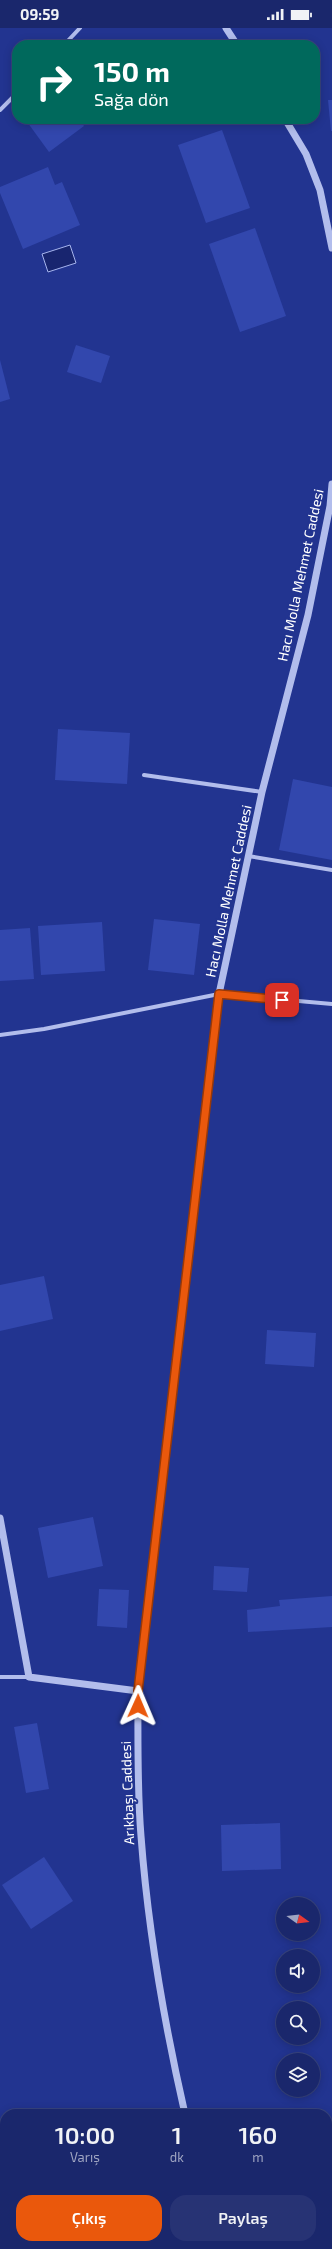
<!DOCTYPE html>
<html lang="tr">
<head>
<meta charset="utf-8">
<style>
	body { margin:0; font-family:"Exo 2",sans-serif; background:#273374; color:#f1f3f6; height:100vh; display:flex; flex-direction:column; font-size:15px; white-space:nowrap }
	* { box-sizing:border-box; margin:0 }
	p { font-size:13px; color:#9fa5c2 }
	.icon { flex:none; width:22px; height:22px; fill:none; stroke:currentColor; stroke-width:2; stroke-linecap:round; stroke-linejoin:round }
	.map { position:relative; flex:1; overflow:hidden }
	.details { position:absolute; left:0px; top:2081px; width:332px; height:140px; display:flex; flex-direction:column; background:#1a276c; border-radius:16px 16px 0 0; box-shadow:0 2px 10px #0003,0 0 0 1px #38447f }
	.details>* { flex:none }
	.hud { position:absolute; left:12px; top:12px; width:308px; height:84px; border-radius:16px; box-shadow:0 2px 10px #0003,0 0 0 1px #38447f; background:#00695c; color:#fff; overflow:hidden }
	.needle { width:26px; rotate:105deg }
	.fabs { position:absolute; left:276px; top:1869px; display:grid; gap:8px }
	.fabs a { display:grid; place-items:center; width:44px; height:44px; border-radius:50%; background:#1a276c; box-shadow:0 2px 10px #0003,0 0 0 1px #38447f; font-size:20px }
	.pin { position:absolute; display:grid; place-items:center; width:34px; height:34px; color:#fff; margin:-17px; border-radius:8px; box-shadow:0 2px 6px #0006 }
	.me { position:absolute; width:44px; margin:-22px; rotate:1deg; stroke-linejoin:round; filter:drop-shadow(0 0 3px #0008) }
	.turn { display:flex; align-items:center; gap:14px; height:84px; padding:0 16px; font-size:18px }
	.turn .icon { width:52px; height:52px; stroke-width:2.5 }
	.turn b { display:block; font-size:28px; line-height:34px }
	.eta { display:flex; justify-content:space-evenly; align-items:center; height:68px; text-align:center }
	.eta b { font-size:24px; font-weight:600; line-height:28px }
	.primary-button { display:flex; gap:8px; margin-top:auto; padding:8px 16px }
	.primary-button a { flex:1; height:46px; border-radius:16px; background:#ea580c; color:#fff; font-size:16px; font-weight:600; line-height:46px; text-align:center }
	.primary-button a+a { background:#273374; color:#f1f3f6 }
	.status { display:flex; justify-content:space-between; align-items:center; height:28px; padding:0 20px; background:#1a276c; direction:ltr }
	.status svg { height:11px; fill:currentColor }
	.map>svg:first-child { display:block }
	.water { fill:#18256f; stroke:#a6b4ed }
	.building { fill:#3247ad }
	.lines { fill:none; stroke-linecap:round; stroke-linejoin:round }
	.minor { stroke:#b2bdec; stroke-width:4 }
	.tertiary { stroke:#b2bdec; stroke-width:7 }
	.route-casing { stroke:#983908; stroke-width:10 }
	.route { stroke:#ea580c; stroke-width:7 }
	.labels { text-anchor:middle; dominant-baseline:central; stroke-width:4; stroke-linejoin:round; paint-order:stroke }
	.street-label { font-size:14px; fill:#fff; stroke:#223490 }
</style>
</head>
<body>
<div class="status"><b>09:59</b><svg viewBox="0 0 49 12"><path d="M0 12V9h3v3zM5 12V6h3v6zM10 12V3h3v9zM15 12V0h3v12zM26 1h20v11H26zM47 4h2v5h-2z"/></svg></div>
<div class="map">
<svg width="332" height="2221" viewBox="0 0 332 2221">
	<rect width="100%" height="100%" fill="#223490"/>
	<polygon class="water" points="70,217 76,235 48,244 42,226"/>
	<g class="building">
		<polygon points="328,72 332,72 332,103 331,103"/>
		<polygon points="25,91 79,91 84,98 49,124"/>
		<polygon points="175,91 190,91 176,96"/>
		<polygon points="222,102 250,180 206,195 178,117"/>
		<polygon points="48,139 55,157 62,154 80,197 23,221 0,165 0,159"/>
		<polygon points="255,200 286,288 240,304 209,216"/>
		<polygon points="76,317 110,328 101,355 67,344"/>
		<polygon points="0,332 10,371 0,374"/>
		<polygon points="58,701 130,705 127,756 55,752"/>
		<polygon points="293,751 332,759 332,832 279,822"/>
		<polygon points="154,891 200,896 194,947 148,942"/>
		<polygon points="102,894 105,943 41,947 38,898"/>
		<polygon points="30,900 34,951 0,953 0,902"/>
		<polygon points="44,1248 53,1291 0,1303 0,1257"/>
		<polygon points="267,1302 316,1305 314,1339 265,1336"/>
		<polygon points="93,1489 103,1538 48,1550 38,1500"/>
		<polygon points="214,1538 249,1540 247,1564 213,1562"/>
		<polygon points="99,1561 129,1562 127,1600 97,1598"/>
		<polygon points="332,1568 332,1599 248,1604 247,1582 280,1578 279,1572"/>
		<polygon points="37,1695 49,1761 26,1765 14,1699"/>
		<polygon points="280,1795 281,1841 222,1843 221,1797"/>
		<polygon points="44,1829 73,1873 31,1901 2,1857"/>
		<polygon points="5,2135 5,2175 4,2175 0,2158 0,2137"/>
	</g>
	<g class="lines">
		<g class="minor">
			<polyline points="64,17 80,0"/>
			<polyline points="0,82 17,65"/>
			<polyline points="144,747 262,764"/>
			<polyline points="248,828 332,842"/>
			<polyline points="0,1007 44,1001 219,966 332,976"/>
			<polyline points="0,1649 29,1649"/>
		</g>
		<g class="tertiary">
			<polyline points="226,0 237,17"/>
			<polyline points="285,91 306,126 320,162 332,220"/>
			<path d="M0 1490 29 1649 138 1663C138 1711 137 1760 141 1808 148 1902 164 1994 185 2086"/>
			<polyline points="138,1663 219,966 262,764 308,587 330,478 332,456"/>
			<polyline points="219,2216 220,2221"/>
		</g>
	</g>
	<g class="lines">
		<defs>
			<polyline id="route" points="138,1678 138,1663 219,966 282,972"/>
		</defs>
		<use href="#route" class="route-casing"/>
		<use href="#route" class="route"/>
	</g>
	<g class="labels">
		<g class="street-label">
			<text transform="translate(300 547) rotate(-78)">Hacı Molla Mehmet Caddesi</text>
			<text transform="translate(228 863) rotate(-78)">Hacı Molla Mehmet Caddesi</text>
			<text transform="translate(127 1765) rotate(-92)">Arıkbaşı Caddesi</text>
		</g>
	</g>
</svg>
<div class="fabs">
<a><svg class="needle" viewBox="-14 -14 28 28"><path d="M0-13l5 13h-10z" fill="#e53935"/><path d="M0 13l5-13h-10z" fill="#9fa5c2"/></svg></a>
<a><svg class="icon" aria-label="sound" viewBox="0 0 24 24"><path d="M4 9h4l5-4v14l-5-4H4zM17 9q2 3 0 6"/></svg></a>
<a><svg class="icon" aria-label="search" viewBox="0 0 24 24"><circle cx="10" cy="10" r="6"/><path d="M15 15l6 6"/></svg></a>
<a><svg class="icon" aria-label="layers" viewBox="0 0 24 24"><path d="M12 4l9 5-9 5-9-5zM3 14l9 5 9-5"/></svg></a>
</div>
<div class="pin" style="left:282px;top:972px;background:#d93025"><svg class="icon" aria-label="arrive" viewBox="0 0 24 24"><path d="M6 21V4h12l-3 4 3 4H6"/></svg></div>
<svg class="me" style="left:138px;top:1678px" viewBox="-20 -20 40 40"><path d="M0-17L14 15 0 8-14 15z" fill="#ea580c" stroke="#fff" stroke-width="4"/></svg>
<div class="hud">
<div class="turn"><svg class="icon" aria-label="right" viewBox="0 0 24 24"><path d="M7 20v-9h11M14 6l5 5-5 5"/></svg><div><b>150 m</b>Sağa dön</div></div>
</div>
<section class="details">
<div class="eta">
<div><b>10:00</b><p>Varış</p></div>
<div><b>1</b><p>dk</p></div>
<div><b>160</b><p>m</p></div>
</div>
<div class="primary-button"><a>Çıkış</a><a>Paylaş</a></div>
</section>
</div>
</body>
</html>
